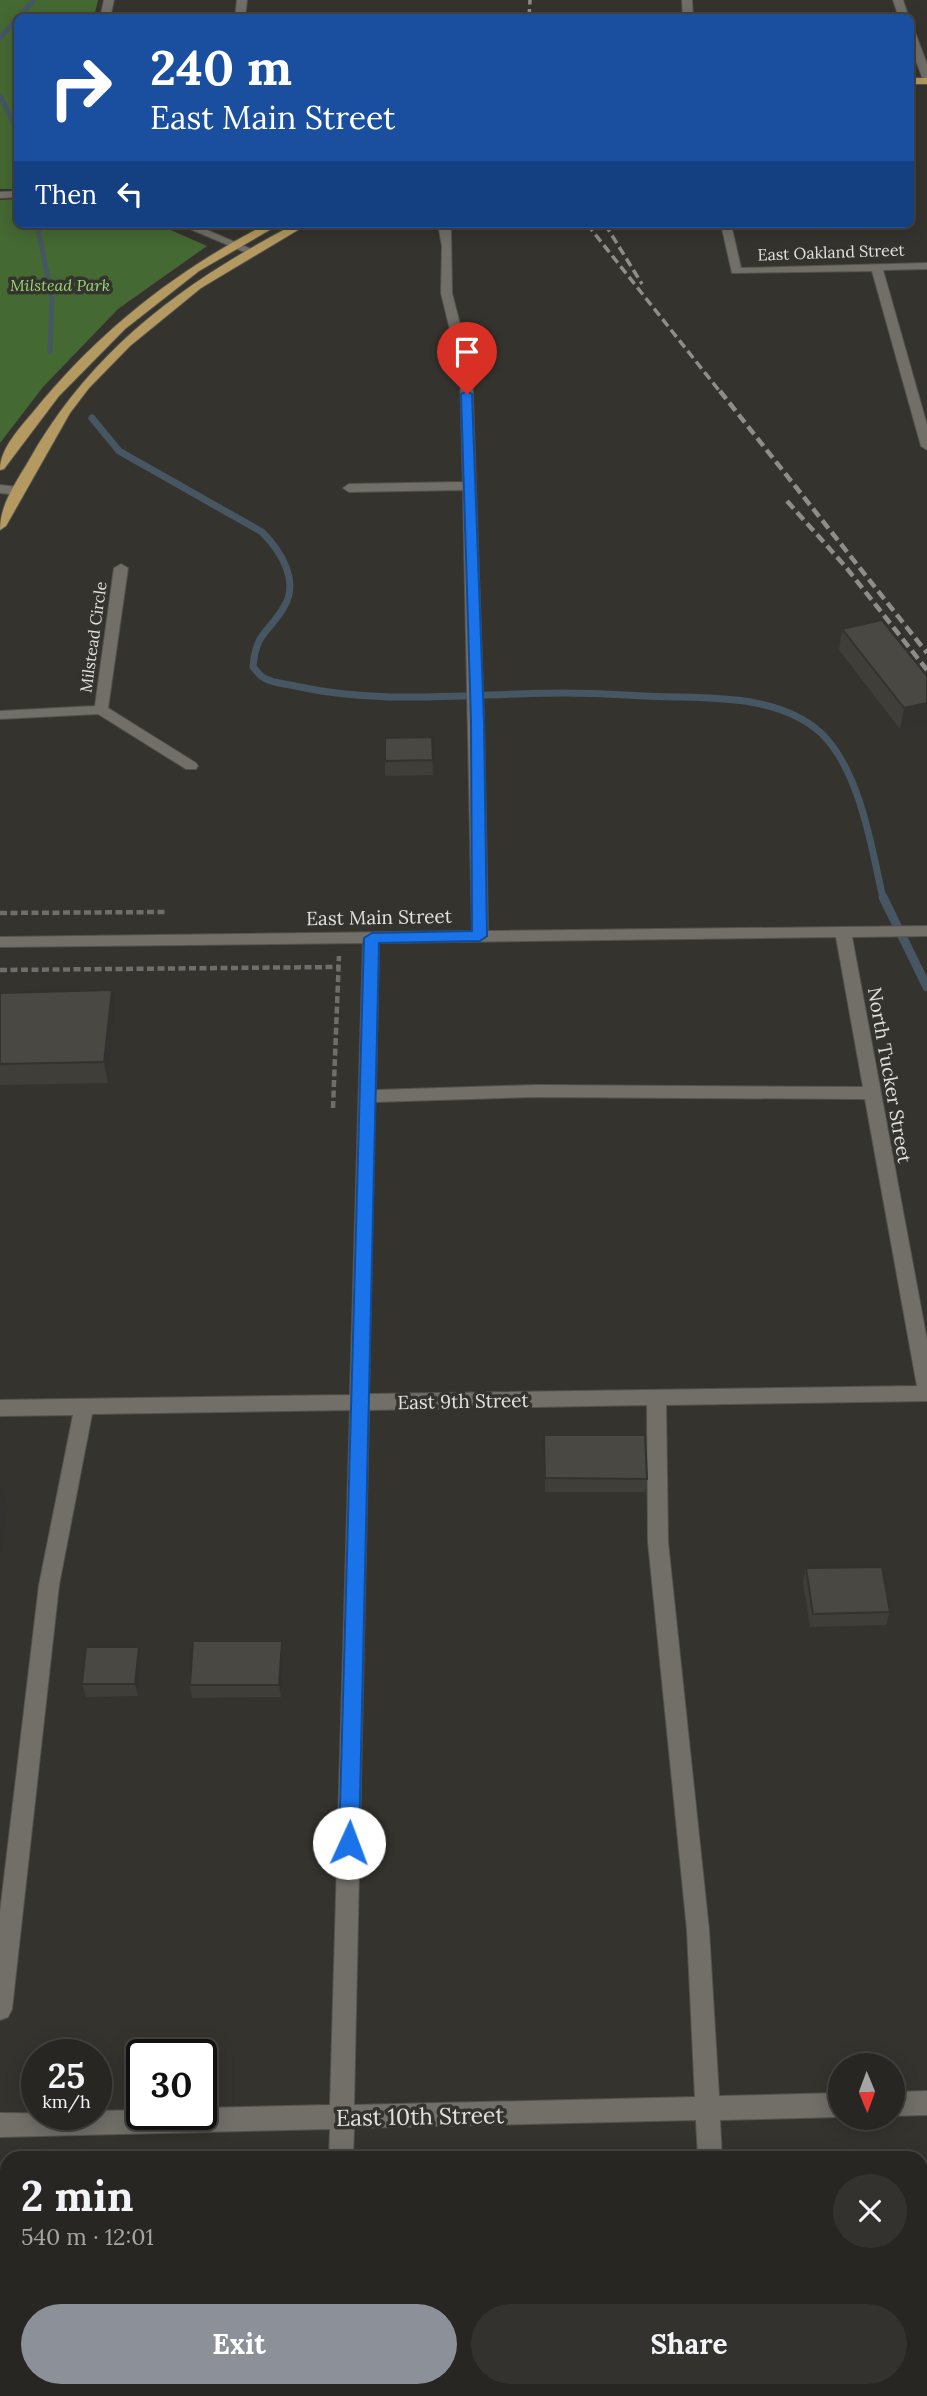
<!DOCTYPE html>
<html lang="en">
<head>
<meta charset="utf-8">
<style>
	body { margin:0; font-family:Lora,serif; background:#34322f; color:#f1f3f6; height:100vh; display:flex; flex-direction:column; font-size:26px; white-space:nowrap }
	* { box-sizing:border-box; margin:0 }
	p { font-size:23px; color:#a5a5a5 }
	.icon { flex:none; width:38px; height:38px; fill:none; stroke:currentColor; stroke-width:2; stroke-linecap:round; stroke-linejoin:round }
	.map { position:relative; flex:1; overflow:hidden }
	.sheet { position:absolute; left:0px; top:2151px; width:928px; height:247px; display:flex; flex-direction:column; background:#282622; border-radius:21px 21px 0 0; box-shadow:0 4px 18px #0003,0 0 0 2px #444340 }
	.sheet>* { flex:none }
	.hud { position:absolute; left:14px; top:14px; width:900px; height:214px; border-radius:10px; box-shadow:0 4px 18px #0003,0 0 0 2px #444340; background:#1a4fa0; color:#fff; overflow:hidden }
	.needle { width:46px; rotate:179deg }
	.fabs { position:absolute; left:828px; top:2053px; display:grid; gap:14px }
	.fabs a { display:grid; place-items:center; width:77px; height:77px; border-radius:50%; background:#282622; box-shadow:0 4px 18px #0003,0 0 0 2px #444340; font-size:35px }
	.speed { position:absolute; left:21px; top:2039px; display:flex; gap:14px; font-size:35px; font-weight:700; text-align:center }
	.speed>* { display:grid; place-content:center; width:91px; height:91px; border-radius:50%; background:#282622; box-shadow:0 4px 18px #0003,0 0 0 2px #444340; line-height:1 }
	.speed small { font-size:18px; font-weight:400 }
	.speed .limit { border:4px solid #111; border-radius:10px; background:#fff; color:#111 }
	.pin { position:absolute; display:grid; place-items:center; width:60px; height:60px; color:#fff; margin:-72px -30px; border-radius:50% 50% 50% 0; rotate:-45deg; box-shadow:0 0 7px #0007 }
	.pin .icon { rotate:45deg }
	.me { position:absolute; width:77px; margin:-38px; rotate:2deg; stroke-linejoin:round; filter:drop-shadow(0 0 5px #0008) }
	.turn { display:flex; align-items:center; gap:24px; height:147px; padding:0 21px; font-size:32px }
	.turn .icon { width:91px; height:91px; stroke-width:2.5 }
	.turn b { display:block; font-size:49px; line-height:60px }
	.then { display:flex; align-items:center; height:66px; padding:0 21px; background:#0003; gap:14px; font-size:26px }
	.round { display:grid; place-items:center; flex:none; width:74px; height:74px; border-radius:37px; background:#34322f }
	.headline { display:flex; align-items:center; justify-content:space-between; height:119px; padding:0 21px }
	h1 { font-size:42px; font-weight:700; line-height:52px }
	.cta { display:flex; gap:14px; margin-top:auto; padding:14px 21px }
	.cta a { flex:1; height:80px; border-radius:42px; background:#8c9099; color:#fff; font-size:28px; font-weight:700; line-height:80px; text-align:center }
	.cta a+a { background:#34322f; color:#f1f3f6 }
	.map>svg:first-child { display:block }
	.green { fill:#456933 }
	.lines { fill:none; stroke-linecap:round; stroke-linejoin:round }
	.stream-far2 { stroke:#465662; stroke-width:5 }
	.stream-far1 { stroke:#465662; stroke-width:7 }
	.stream { stroke:#465662; stroke-width:9 }
	.minor-casing { stroke:#54524e; stroke-width:2 }
	.major-casing { stroke:#54524e; stroke-width:2 }
	.path { stroke:#706e6a; stroke-width:4.5; stroke-dasharray:7 3.5; stroke-linecap:butt }
	.minor { fill:#716f68; fill-rule:evenodd }
	.major { fill:#b49a60; fill-rule:evenodd }
	.rail-far1 { stroke:#8f8d89; stroke-width:3.5; stroke-dasharray:9 4.5; stroke-linecap:butt }
	.rail { stroke:#8f8d89; stroke-width:4.5; stroke-dasharray:10 5; stroke-linecap:butt }
	.wall { fill:#403e39 }
	.shaded-wall { fill:#34322e }
	.building { fill:#4a4842; stroke:#34322e; stroke-width:2 }
	.route { fill:#1a73e8; stroke:#114b97; stroke-width:2 }
	.labels { text-anchor:middle; dominant-baseline:central; stroke-width:7; stroke-linejoin:round; paint-order:stroke }
	.far-street-label { font-size:16px; fill:#e1e0dd; stroke:#35332e }
	.far-park-label { font-size:16px; font-style:italic; fill:#96d874; stroke:#35332e }
	.street-label { font-size:19px; fill:#e1e0dd; stroke:#35332e }
	.near-street-label { font-size:23px; fill:#e1e0dd; stroke:#35332e }
</style>
</head>
<body>
<div class="map">
<svg width="927" height="2396" viewBox="0 0 927 2396">
	<rect width="100%" height="100%" fill="#35332e"/>
	<g class="green">
		<polygon points="0,0 98,0 94,17 18,18 17,189 0,189"/>
		<polygon points="17,199 18,224 157,224 207,246 118,309 43,387 0,443 0,200"/>
	</g>
	<g class="lines">
		<g class="stream-far2">
			<polyline points="0,38 34,0"/>
			<polyline points="0,96 18,132"/>
			<polyline points="37,224 52,297 50,352"/>
		</g>
		<path class="stream-far1" d="M92 418 119 451 262 532C280 550 299 580 285 605 270 633 256 630 253 667 256 670 260 676 264 678 272 683 286 684 295 686 383 706 474 693 564 693 601 693 638 696 675 697 723 698 783 698 821 733 860 770 872 849 883 899"/>
		<polyline class="stream" points="883,897 927,987"/>
		<defs>
			<g id="minor">
				<polygon points="104,0 114,0 110,18 100,18"/>
				<polygon points="237,0 247,0 245,18 235,18"/>
				<polygon points="682,0 692,0 693,18 683,18"/>
				<polygon points="893,0 903,0 909,18 899,18"/>
				<polygon points="910,29 915,32 927,64 927,80 922,77 910,45"/>
				<polygon points="18,191 18,197 0,198 0,192"/>
				<polygon points="178,224 193,224 256,251 247,253"/>
				<path d="M438 224H448L451 231 452 293 472 371 484 722 488 931 927 926V936L852 937 927 1340V1401L666 1405 668 1542 709 1930 719 2096 840 2093V2117L720 2120 722 2158H698L696 2120 354 2128 353 2158H329L330 2129 0 2137V2113L96 2114V2111L142 2110V2114H201V2108L330 2105 350 1410 92 1414 59 1585 12 2009 8 2017 0 2020V1912L39 1585 73 1415 0 1416V1400L350 1395 363 943 0 947V937L472 931 463 490 349 492 343 488 349 484 463 482 460 371 441 293 442 246ZM836 937 863 1087 536 1085 376 1090 379 943ZM536 1097 865 1099 917 1386 369 1394 375 1102ZM647 1405 648 1542 687 1930 695 2097 354 2105 369 1410Z"/>
				<polygon points="721,224 731,224 741,268 927,263 927,269 883,270 927,425 927,450 921,446 872,271 732,273"/>
				<polygon points="0,485 18,487 24,491 18,495 0,493"/>
				<polygon points="121,564 128,568 108,708 196,763 198,766 196,769 186,769 98,714 0,719 0,711 95,706 114,568"/>
				<polygon points="927,2091 927,2115 892,2116 892,2092"/>
				<rect x="323" y="2390" width="26" height="6"/>
				<rect x="719" y="2390" width="26" height="6"/>
			</g>
			<g id="major">
				<rect x="910" y="78" width="17" height="6"/>
				<path d="M267 224H280L199 271 125 329 59 396 4 469 0 470C0 448 20 428 34 411 98 332 176 270 267 224Z"/>
				<path d="M295 224H308L201 288 130 346 89 388 70 413 6 526 0 530C0 505 15 484 28 462 90 351 183 282 295 224Z"/>
			</g>
		</defs>
		<use href="#minor" class="minor-casing"/>
		<use href="#major" class="major-casing"/>
		<g class="path">
			<polyline points="0,913 166,912"/>
			<polyline points="0,970 339,967"/>
			<polyline points="333,1108 339,956"/>
		</g>
		<use href="#minor" class="minor"/>
		<use href="#major" class="major"/>
		<g class="rail-far1">
			<polyline points="529,18 530,0"/>
			<polyline points="587,224 721,393"/>
			<polyline points="605,224 642,284"/>
		</g>
		<g class="rail">
			<polyline points="720,391 927,653"/>
			<polyline points="787,501 845,566 927,670"/>
		</g>
	</g>
	<g class="wall">
		<polygon points="842,629 927,676 900,729 839,650"/>
		<polygon points="432,737 433,775 385,776 385,738"/>
		<polygon points="0,993 115,1012 108,1083 0,1085"/>
		<polygon points="544,1435 647,1479 645,1492 545,1492"/>
		<polygon points="806,1568 890,1612 886,1625 810,1627 803,1582"/>
		<polygon points="282,1641 284,1654 281,1697 192,1698 190,1685"/>
		<polygon points="141,1660 138,1696 86,1697 82,1684"/>
	</g>
	<g class="shaded-wall">
		<polygon points="927,703 927,723 900,729 904,708"/>
		<polygon points="112,990 115,1012 108,1083 104,1062"/>
		<polygon points="2,1485 7,1505 0,1558 0,1497"/>
		<polygon points="282,1641 284,1654 281,1697 279,1685"/>
		<polygon points="139,1647 141,1660 138,1696 135,1684"/>
	</g>
	<g class="building">
		<polygon points="882,620 927,676 927,703 904,708 842,629"/>
		<polygon points="432,737 433,760 385,761 385,738"/>
		<polygon points="112,990 104,1062 0,1064 0,993"/>
		<polygon points="544,1435 645,1435 647,1479 545,1478"/>
		<polygon points="882,1567 890,1612 813,1614 806,1568"/>
		<polygon points="193,1641 282,1641 279,1685 190,1685"/>
		<polygon points="86,1647 139,1647 135,1684 82,1684"/>
	</g>
	<polygon class="route" points="467,391 472,394 484,722 487,936 480,941 379,943 359,1843 356,1849 349,1852 342,1849 339,1843 364,938 372,933 472,931 471,722 461,394"/>
	<g class="labels">
		<g class="far-street-label">
			<text transform="translate(831 252) rotate(-2)">East Oakland Street</text>
			<text transform="translate(93 637) rotate(-82)">Milstead Circle</text>
		</g>
		<g class="far-park-label">
			<text x="60" y="285">Milstead Park</text>
		</g>
		<g class="street-label">
			<text transform="translate(379 917) rotate(-1)">East Main Street</text>
			<text transform="translate(890 1075) rotate(80)">North Tucker Street</text>
			<text transform="translate(463 1401) rotate(-1)">East 9th Street</text>
		</g>
		<g class="near-street-label">
			<text transform="translate(420 2116) rotate(-1)">East 10th Street</text>
		</g>
	</g>
</svg>
<div class="fabs">
<a><svg class="needle" viewBox="-14 -14 28 28"><path d="M0-13l5 13h-10z" fill="#e53935"/><path d="M0 13l5-13h-10z" fill="#a5a5a5"/></svg></a>
</div>
<div class="speed"><div>25<small>km/h</small></div><div class="limit">30</div></div>
<div class="pin" style="left:467px;top:394px;background:#d93025"><svg class="icon" aria-label="arrive" viewBox="0 0 24 24"><path d="M6 21V4h12l-3 4 3 4H6"/></svg></div>
<svg class="me" style="left:349px;top:1843px" viewBox="-20 -20 40 40"><circle r="19" fill="#fff"/><path d="M0-13L10 11 0 6-10 11z" fill="#1a73e8"/></svg>
<div class="hud">
<div class="turn"><svg class="icon" aria-label="right" viewBox="0 0 24 24"><path d="M7 20v-9h11M14 6l5 5-5 5"/></svg><div><b>240 m</b>East Main Street</div></div>
<div class="then">Then<svg class="icon" aria-label="left" viewBox="0 0 24 24"><path d="M17 20v-9H6M10 6l-5 5 5 5"/></svg></div>
</div>
<section class="sheet">
<div class="headline"><div><h1>2 min</h1><p>540 m · 12:01</p></div><a class="round"><svg class="icon" aria-label="close" viewBox="0 0 24 24"><path d="M6 6l12 12M18 6L6 18"/></svg></a></div>
<div class="cta"><a>Exit</a><a>Share</a></div>
</section>
</div>
</body>
</html>
